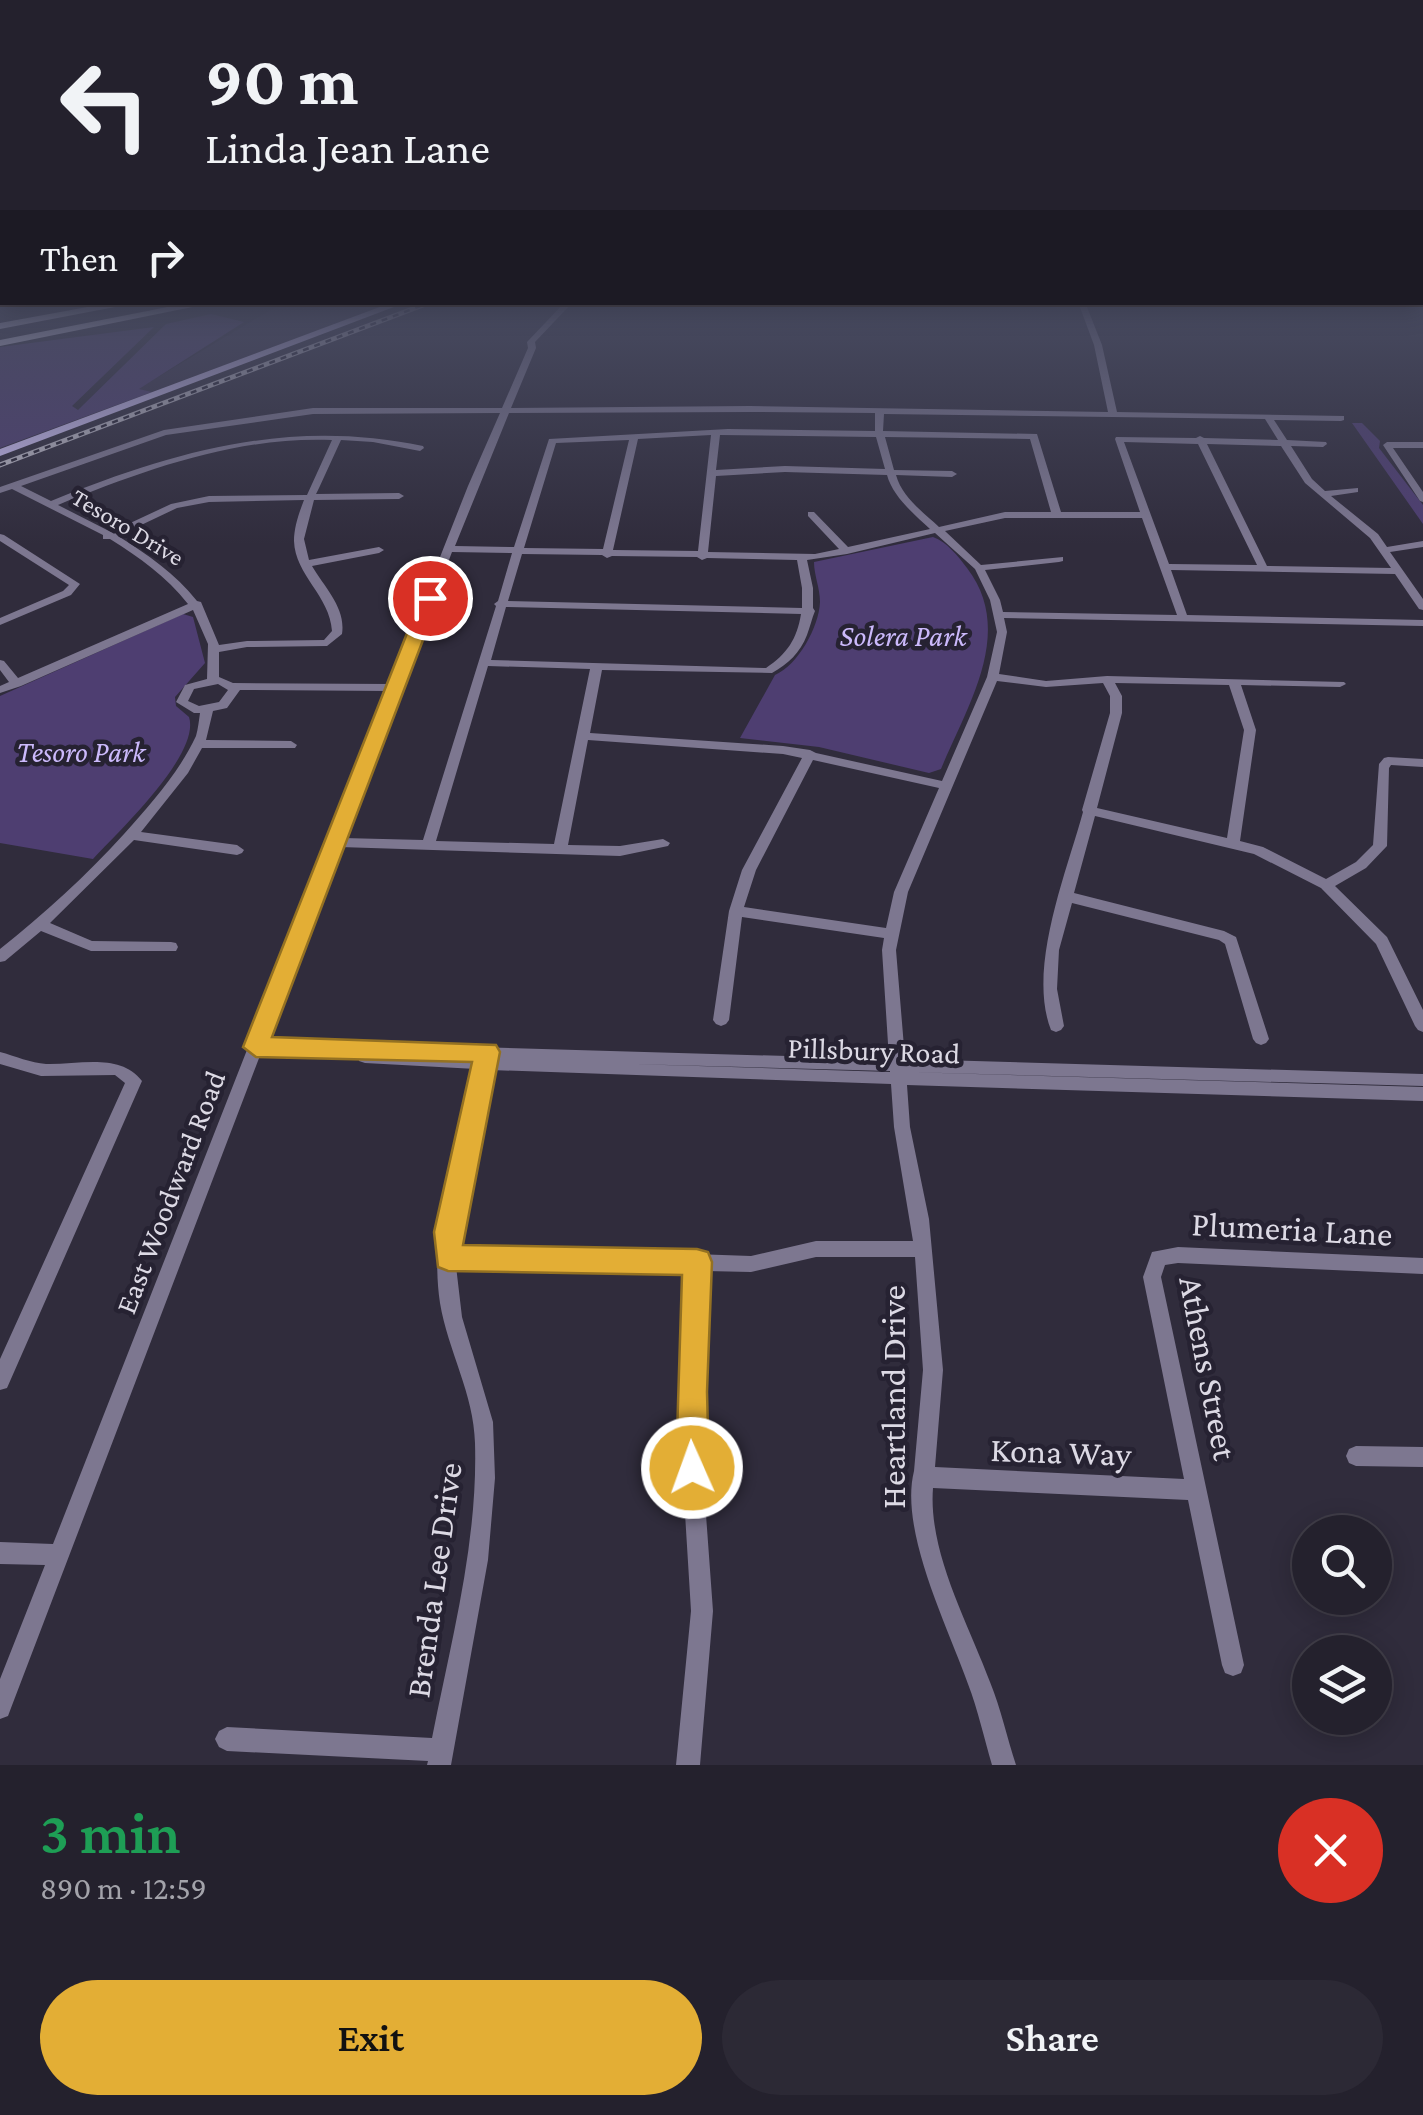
<!DOCTYPE html>
<html lang="en">
<head>
<meta charset="utf-8">
<style>
	body { margin:0; font-family:"Crimson Pro",serif; background:#2c2935; color:#f1f3f6; height:100vh; display:flex; flex-direction:column; font-size:38px; white-space:nowrap }
	* { box-sizing:border-box; margin:0 }
	p { font-size:32px; color:#a3a3aa }
	.icon { flex:none; width:55px; height:55px; fill:none; stroke:currentColor; stroke-width:2; stroke-linecap:round; stroke-linejoin:round }
	.map { position:relative; height:1765px; overflow:hidden }
	.drawer { display:flex; flex-direction:column; background:#24212d; flex:1 }
	.drawer>* { flex:none }
	.guide { position:absolute; left:0px; top:0px; width:1425px; height:305px; box-shadow:0 5px 25px #0003,0 0 0 2px #413e49; background:#24212d; color:#f1f3f6; overflow:hidden }
	.buttons { position:absolute; left:1292px; top:1515px; display:grid; gap:20px }
	.buttons a { display:grid; place-items:center; width:100px; height:100px; border-radius:50%; background:#24212d; box-shadow:0 5px 25px #0003,0 0 0 2px #413e49; font-size:50px }
	.pin { position:absolute; display:grid; place-items:center; width:85px; height:85px; color:#fff; margin:-42px; border:5px solid #fff; border-radius:50%; box-shadow:0 2px 10px #0007 }
	.me { position:absolute; width:110px; margin:-55px; rotate:358deg; stroke-linejoin:round; filter:drop-shadow(0 0 8px #0008) }
	.turn { display:flex; align-items:center; gap:35px; height:210px; padding:0 40px; font-size:45px }
	.turn .icon { width:130px; height:130px; stroke-width:2.5 }
	.turn b { display:block; font-size:70px; line-height:85px }
	.then { display:flex; align-items:center; height:95px; padding:0 40px; background:#0003; gap:20px; font-size:38px }
	.round { display:grid; place-items:center; flex:none; width:105px; height:105px; border-radius:52px; background:#2c2935 }
	.headline { display:flex; align-items:center; justify-content:space-between; height:170px; padding:0 40px }
	h1 { font-size:60px; font-weight:600; line-height:75px; color:#1e9e55 }
	.button { display:flex; gap:20px; margin-top:auto; padding:20px 40px }
	.button a { flex:1; height:115px; border-radius:60px; background:#e3ae35; color:#111; font-size:40px; font-weight:600; line-height:115px; text-align:center }
	.button a+a { background:#2c2935; color:#f1f3f6 }
	.map>svg:first-child { display:block }
	.built { fill:#39334a }
	.green { fill:#4e3e71 }
	.lines { fill:none; stroke-linecap:round; stroke-linejoin:round }
	.minor { fill:#7d7790; fill-rule:evenodd }
	.major { fill:#ccbff3; fill-rule:evenodd }
	.highway { fill:#e8e2fc; fill-rule:evenodd }
	.rail-casing { stroke:#b9b6c2; stroke-width:5 }
	.rail { stroke:#262232; stroke-width:2.5; stroke-dasharray:6; stroke-linecap:butt }
	.route { fill:#e3ae35; stroke:#947122; stroke-width:2.5 }
	.labels { text-anchor:middle; dominant-baseline:central; stroke-width:9; stroke-linejoin:round; paint-order:stroke }
	.far-street-label { font-size:25px; fill:#dcd9e4; stroke:#262232 }
	.park-label { font-size:30px; font-style:italic; fill:#cbb9fb; stroke:#262232 }
	.street-label { font-size:30px; fill:#dcd9e4; stroke:#262232 }
	.near-street-label { font-size:35px; fill:#dcd9e4; stroke:#262232 }
</style>
</head>
<body>
<div class="map">
<svg width="1423" height="1765" viewBox="0 0 1423 1765">
	<rect width="100%" height="100%" fill="#302c3c"/>
	<polygon class="built" points="282,303 393,303 152,392 138,389"/>
	<g class="green">
		<polygon points="211,314 244,322 139,389 152,392 0,448 0,347 154,327 72,406 78,410 166,324"/>
		<polygon points="1352,423 1362,423 1380,441 1379,448 1423,505 1423,524"/>
		<path d="M933 537C947 542 958 556 967 568 1016 632 967 706 941 769L929 773 819 747 740 738 775 675C798 665 819 627 820 602 820 588 814 575 814 562Z"/>
		<path d="M183 614 193 617 205 663 175 697 176 706 189 717C201 754 118 832 93 859L0 843V696Z"/>
	</g>
	<g class="lines">
		<g class="minor">
			<path d="M565 302H573L535 342 536 348 511 408 750 406 1108 412 1094 345 1078 302H1085L1102 345 1117 412 1344 416V420L1341 421 1274 420 1287 440 1326 442 1327 444 1323 447 1291 446 1312 479 1325 491 1358 488V492L1331 496 1378 534 1387 547 1423 541V547L1390 552 1423 599V610L1419 609 1395 574 1171 570 1187 615 1423 620V626L1004 618 1007 632 999 674 1046 681 1107 676 1344 682 1346 684 1340 687 1241 685 1256 730 1240 841 1263 847 1326 879 1356 862 1373 845 1379 764 1384 758 1388 757 1423 759V767L1391 765 1389 768 1387 846 1366 868 1335 886 1387 937 1423 1010V1032L1418 1030 1415 1026 1376 944 1321 888 1254 854 1095 816 1074 893 1224 931 1236 937 1269 1039 1266 1043 1261 1045 1256 1043 1253 1039 1225 944 1219 940 1072 903 1059 950 1057 989 1064 1026 1061 1030 1056 1032 1051 1030C1027 969 1066 874 1083 812L1082 810 1110 713V696L1103 683 1046 687 997 681 908 892 896 950 905 1059 1423 1074V1086L906 1072 1423 1087V1101L907 1085 910 1127 929 1219 943 1370 935 1467 1184 1479 1143 1277 1152 1252 1178 1247 1423 1258V1274L1178 1263 1165 1265 1161 1277 1244 1665 1241 1673 1233 1676 1225 1673 1222 1665 1188 1500 933 1488C928 1552 968 1623 990 1682 1001 1709 1007 1738 1016 1765H992C984 1738 978 1710 968 1684 948 1627 899 1531 914 1471L923 1370 915 1257H816L751 1272 706 1271 700 1432 713 1611 700 1765H676L691 1611 680 1432 688 1270 496 1263 456 1266 462 1317 493 1422 495 1478 488 1560 451 1765H427L428 1761 227 1751 219 1747 215 1739 219 1731 227 1727 432 1738C451 1641 478 1543 475 1443 474 1394 448 1351 440 1303 428 1224 458 1145 476 1069L365 1063 359 1061 358 1056 261 1053 11 1708 8 1716 0 1719V1679L45 1565 0 1564V1542L53 1544 388 691 240 690 227 708 213 711 206 740 291 741 297 745 295 748H202L188 773 141 832 237 845 244 850 242 853 237 855 134 840 50 923 92 941 171 942 176 943 178 947 176 951H91L41 931 5 961 0 962V949C44 914 87 875 124 834 151 804 180 771 196 736 198 729 199 720 200 713H194L176 702 185 685 207 679 208 644 193 610 21 686 0 693V686L9 682 0 670V660L4 661 18 678 188 604C166 576 140 558 110 539H103V535L12 489 0 493V487L164 430 313 408H502L528 348 527 342ZM750 412 875 413V431L728 429 549 439 514 547 455 546 509 413ZM500 413 468 486 390 684 233 683 219 677V652L247 647 327 646 342 634C346 608 325 588 312 566L379 553 384 550 379 547 309 560 304 539 314 500 399 499 404 496 399 493 316 494 319 488 341 440 373 442 420 451 424 448 423 446C289 418 175 451 51 501L21 486 166 435 313 414ZM884 414 1265 419 1278 440 1204 438 1200 436 1196 438 1116 437 1115 439 1140 512H1061L1037 434 883 431ZM711 435 698 551 613 550 638 439ZM720 435 876 437 885 469 785 466 716 470ZM885 437 1030 439 1051 512H1005L939 527C923 512 902 497 896 475L952 477 957 474 952 471 894 470ZM332 440 307 495 209 496 171 504 111 532 58 505C144 470 238 436 332 440ZM629 440 603 549 524 548 556 443ZM1124 442 1198 444 1257 565 1169 564ZM1207 444 1281 446 1305 483 1370 538 1391 568 1267 566ZM785 472 887 475C893 497 914 514 930 529L848 547 814 512H808V516L839 549 815 554 708 552 716 476ZM304 500C299 513 294 527 294 541 295 575 330 596 332 631L324 640 247 641 219 645 201 602 197 601C175 573 148 555 118 536L177 508 209 502ZM1005 518H1142L1177 615 1003 612 1000 600 985 570 1059 562 1063 561V557L981 565 945 531ZM935 533 975 569 990 600 997 632 987 677 942 781 816 753 810 750 783 746 590 733 602 670 772 673C788 664 800 653 807 635 810 627 812 618 815 611L813 608V588L807 560 847 554ZM452 552 512 553 498 601 494 604 496 606 423 840 343 838ZM522 554 602 555 607 558 612 556 697 557 702 560 707 558 797 560 802 588V608L508 601ZM506 607 801 614C797 639 787 654 766 668L491 660ZM488 666 590 669 554 844 436 841ZM1115 683 1229 685 1244 730 1227 838 1097 808 1122 713V696ZM218 684 228 690 219 702 199 706 188 701 194 689ZM588 740 783 754 802 758 742 870 729 911 713 1020 716 1024 721 1026 726 1024 729 1020 742 917 884 938 882 950 889 1059 266 1041 340 847 620 856 668 846 670 843 663 839 620 846 568 845ZM813 760 939 788 894 892 886 928 744 907 756 870ZM631 1064 890 1071V1072ZM491 1070 891 1084 894 1127 913 1241H816L751 1256 496 1247 457 1249 466 1178Z"/>
			<polygon points="1387,442 1423,442 1423,448 1393,448 1423,492 1423,502 1420,501 1383,445"/>
			<polygon points="0,534 4,535 80,584 71,595 0,625 0,618 63,591 69,585 0,541"/>
			<path d="M0 1052C15 1056 31 1063 46 1064 78 1065 120 1052 142 1081L7 1388 0 1390V1359L125 1083 115 1075 41 1076 0 1064Z"/>
			<polygon points="1356,1446 1423,1447 1423,1467 1356,1466 1349,1463 1346,1456 1349,1449"/>
		</g>
		<polygon class="major" points="393,302 407,302 0,456 0,449"/>
		<g class="highway">
			<polygon points="115,302 141,302 0,329 0,323"/>
			<polygon points="193,302 217,302 0,346 0,340"/>
		</g>
		<defs>
			<polyline id="rail" points="0,465 431,302"/>
		</defs>
		<use href="#rail" class="rail-casing"/>
		<use href="#rail" class="rail"/>
	</g>
	<linearGradient id="sky" x2="0" y2="1"><stop stop-color="#1a1821"/><stop offset="0.55" stop-color="#484b61"/><stop offset="1" stop-color="#484b61" stop-opacity="0"/></linearGradient>
	<rect width="1423" height="544" fill="url(#sky)"/>
	<polygon class="route" points="430,593 439,598 272,1037 496,1045 500,1052 463,1245 697,1249 708,1252 712,1262 707,1392 709,1468 704,1480 692,1485 681,1480 676,1468 682,1275 448,1271 438,1267 434,1232 472,1062 256,1057 243,1047 421,598"/>
	<g class="labels">
		<g class="far-street-label">
			<text transform="translate(128 527) rotate(31)">Tesoro Drive</text>
		</g>
		<g class="park-label">
			<text x="903" y="635">Solera Park</text>
			<text x="81" y="751">Tesoro Park</text>
		</g>
		<g class="street-label">
			<text transform="translate(874 1050) rotate(2)">Pillsbury Road</text>
			<text transform="translate(170 1192) rotate(-69)">East Woodward Road</text>
		</g>
		<g class="near-street-label">
			<text transform="translate(1292 1229) rotate(3)">Plumeria Lane</text>
			<text transform="translate(1208 1368) rotate(79)">Athens Street</text>
			<text transform="translate(893 1397) rotate(-90)">Heartland Drive</text>
			<text transform="translate(1061 1452) rotate(2)">Kona Way</text>
			<text transform="translate(434 1580) rotate(-82)">Brenda Lee Drive</text>
		</g>
	</g>
</svg>
<div class="buttons">
<a><svg class="icon" aria-label="search" viewBox="0 0 24 24"><circle cx="10" cy="10" r="6"/><path d="M15 15l6 6"/></svg></a>
<a><svg class="icon" aria-label="layers" viewBox="0 0 24 24"><path d="M12 4l9 5-9 5-9-5zM3 14l9 5 9-5"/></svg></a>
</div>
<div class="pin" style="left:430px;top:598px;background:#d93025"><svg class="icon" aria-label="arrive" viewBox="0 0 24 24"><path d="M6 21V4h12l-3 4 3 4H6"/></svg></div>
<svg class="me" style="left:692px;top:1468px" viewBox="-20 -20 40 40"><circle r="17" fill="#e3ae35" stroke="#fff" stroke-width="3"/><path d="M0-11L8 9 0 5-8 9z" fill="#fff"/></svg>
<div class="guide">
<div class="turn"><svg class="icon" aria-label="left" viewBox="0 0 24 24"><path d="M17 20v-9H6M10 6l-5 5 5 5"/></svg><div><b>90 m</b>Linda Jean Lane</div></div>
<div class="then">Then<svg class="icon" aria-label="right" viewBox="0 0 24 24"><path d="M7 20v-9h11M14 6l5 5-5 5"/></svg></div>
</div>
</div>
<section class="drawer">
<div class="headline"><div><h1>3 min</h1><p>890 m · 12:59</p></div><a class="round" style="background:#d93025;color:#fff"><svg class="icon" aria-label="close" viewBox="0 0 24 24"><path d="M6 6l12 12M18 6L6 18"/></svg></a></div>
<div class="button"><a>Exit</a><a>Share</a></div>
</section>
</body>
</html>
